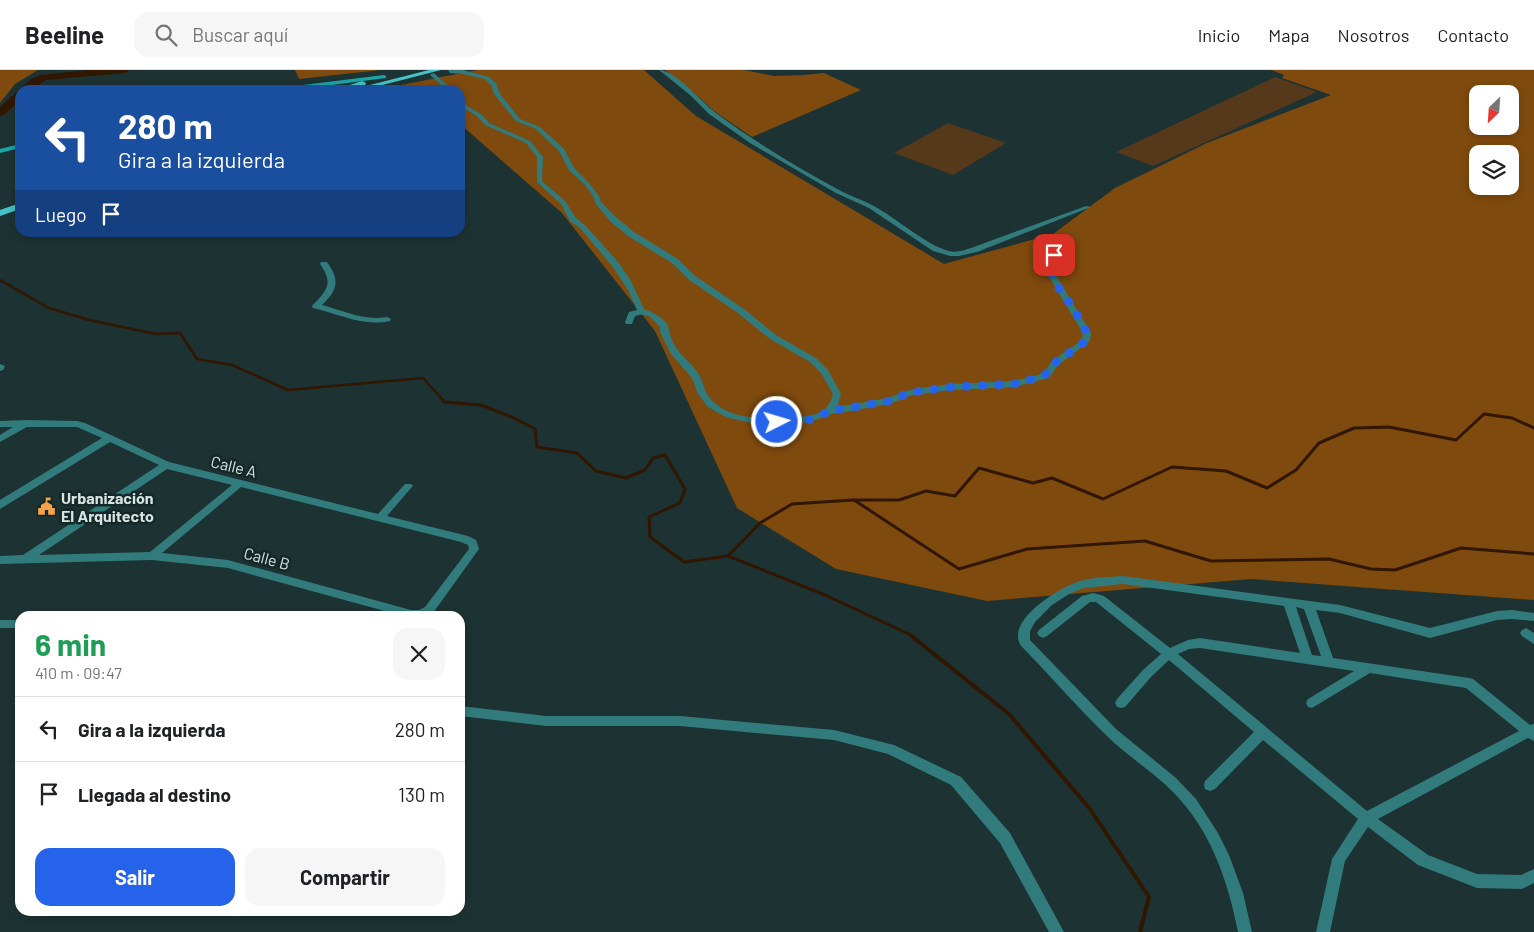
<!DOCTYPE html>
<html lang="es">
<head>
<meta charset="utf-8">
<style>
	body { margin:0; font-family:Barlow,sans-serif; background:#f6f6f6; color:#202124; height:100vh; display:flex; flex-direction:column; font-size:19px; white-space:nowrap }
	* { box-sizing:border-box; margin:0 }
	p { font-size:16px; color:#757577 }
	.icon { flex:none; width:28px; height:28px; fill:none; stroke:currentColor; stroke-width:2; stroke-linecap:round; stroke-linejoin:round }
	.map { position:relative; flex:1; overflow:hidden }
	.details { position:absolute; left:15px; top:541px; width:450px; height:305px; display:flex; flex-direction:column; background:#fff; border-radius:15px; box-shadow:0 2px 8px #0003 }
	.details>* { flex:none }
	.top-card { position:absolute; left:15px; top:15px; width:450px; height:152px; border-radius:15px; box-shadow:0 2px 8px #0003; background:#1a4fa0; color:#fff; overflow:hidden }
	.needle { width:32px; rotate:205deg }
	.fabs { position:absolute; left:1469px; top:15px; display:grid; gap:10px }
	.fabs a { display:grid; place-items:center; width:50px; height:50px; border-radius:10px; background:#fff; box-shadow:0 2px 8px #0003; font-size:25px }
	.pin { position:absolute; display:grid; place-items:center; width:42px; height:42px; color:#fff; margin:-21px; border-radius:10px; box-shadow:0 2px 8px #0006 }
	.me { position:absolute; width:55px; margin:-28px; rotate:85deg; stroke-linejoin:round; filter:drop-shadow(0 0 4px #0008) }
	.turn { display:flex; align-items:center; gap:18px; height:105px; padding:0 20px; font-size:22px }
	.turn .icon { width:65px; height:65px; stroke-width:2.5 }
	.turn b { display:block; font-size:35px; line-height:42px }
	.then { display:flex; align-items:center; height:48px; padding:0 20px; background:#0003; gap:10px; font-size:19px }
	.round { display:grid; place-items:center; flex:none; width:52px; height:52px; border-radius:15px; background:#f6f6f6 }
	.summary { display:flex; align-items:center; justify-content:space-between; height:85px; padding:0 20px }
	h1 { font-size:30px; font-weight:700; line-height:38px; color:#1e9e55 }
	.primary-button { display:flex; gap:10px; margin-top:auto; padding:10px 20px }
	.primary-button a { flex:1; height:58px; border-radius:15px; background:#2563eb; color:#fff; font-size:20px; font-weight:700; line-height:58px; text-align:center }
	.primary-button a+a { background:#f6f6f6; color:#202124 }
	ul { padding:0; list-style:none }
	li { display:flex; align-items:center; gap:15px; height:65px; padding:0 20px; border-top:1px solid #e0e0e0 }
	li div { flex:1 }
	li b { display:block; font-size:19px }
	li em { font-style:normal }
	header { display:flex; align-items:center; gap:30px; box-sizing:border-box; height:70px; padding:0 25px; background:#fff; border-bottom:1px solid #e0e0e0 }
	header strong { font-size:24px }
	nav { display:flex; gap:28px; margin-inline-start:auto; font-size:18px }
	.search { width:350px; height:45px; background:#f6f6f6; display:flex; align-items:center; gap:12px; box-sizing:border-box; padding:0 18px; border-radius:15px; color:#757577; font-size:19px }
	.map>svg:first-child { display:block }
	.green { fill:#56381b }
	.forest { fill:#7f4a0d; fill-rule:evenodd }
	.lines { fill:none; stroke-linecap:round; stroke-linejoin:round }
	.stream-far2 { stroke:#311600; stroke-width:2.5 }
	.stream-far1 { stroke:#311600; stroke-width:3 }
	.stream { stroke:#311600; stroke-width:4 }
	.river { fill:#311600; fill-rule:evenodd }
	.minor { fill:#327b7c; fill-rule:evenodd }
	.secondary { fill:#19a6a9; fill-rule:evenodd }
	.primary { fill:#46c3c6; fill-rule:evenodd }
	.route { stroke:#2563eb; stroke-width:9; stroke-dasharray:0 16.2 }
	.labels { text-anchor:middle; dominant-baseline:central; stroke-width:5; stroke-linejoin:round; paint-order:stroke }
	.street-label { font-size:16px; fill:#d8e4e4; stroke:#142828 }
	.poi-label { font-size:16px; font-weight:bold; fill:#d8e4e4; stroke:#142828; text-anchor:start }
</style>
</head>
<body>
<header>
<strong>Beeline</strong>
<div class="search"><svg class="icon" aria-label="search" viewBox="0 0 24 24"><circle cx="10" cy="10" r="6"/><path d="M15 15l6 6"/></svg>Buscar aquí</div>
<nav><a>Inicio</a><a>Mapa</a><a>Nosotros</a><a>Contacto</a></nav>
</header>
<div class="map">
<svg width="1534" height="862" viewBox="0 0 1534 862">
	<rect width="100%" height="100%" fill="#1d3232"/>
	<g class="green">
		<polygon points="1275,7 1317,22 1153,96 1116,82"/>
		<polygon points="948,53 1006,73 953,105 894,83"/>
	</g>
	<g class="forest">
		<polygon points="0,0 38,0 15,14 0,33"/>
		<polygon points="295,0 381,0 299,9"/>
		<path d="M477 0H644L696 46 944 194 1053 164 1115 118 1207 73 1331 25 1282 8 1284 5 1271 0H1534V530L1251 509 987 531 836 499 737 438 655 261 562 143 460 54V20H376ZM1478 24H1510V56H1478ZM1478 84H1510V116H1478Z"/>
		<polygon points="665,0 744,0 774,6 804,5 824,3 861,20 752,67 714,41 691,20"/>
	</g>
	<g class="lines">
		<polyline class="stream-far2" points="0,210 49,238 89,250 156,264 180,263 197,289 232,295 288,320 423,308 443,330"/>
		<g class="stream-far1">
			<polyline points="442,329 444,332 481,335 514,348 535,359 537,377 577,383 596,401 626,408 645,400 653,388 665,385 685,419 680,433 649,447 650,467 684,492 728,486 825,525 911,565"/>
			<polyline points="854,430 959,499 1027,479 1145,471 1211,491 1329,489 1371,499 1395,500 1461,478 1534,484"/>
			<polyline points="728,486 760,453 792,434 853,430 899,430 926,421 955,426 979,398 1033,413 1052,408 1103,429 1172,397 1226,401 1267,418 1296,400 1319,373 1354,358 1389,357 1456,370 1484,344 1512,348 1534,358"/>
		</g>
		<polyline class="stream" points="909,564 1009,644 1090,739 1149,827 1140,862"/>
		<polygon class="river" points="89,0 130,0 125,3 46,10 31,20 20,20 20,30 4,45 0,46 0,37 31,9 40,5"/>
		<g class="minor">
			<path d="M448 0H463L489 7 496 13 500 24 520 49 540 57 564 79 574 98 589 113 599 126 601 132 617 148 634 162 678 189 694 205 744 239 776 265 816 288 828 300 841 324 837 337 888 328 906 321 921 318 950 314 1014 311 1038 305 1045 301 1052 291 1082 270 1083 263 1049 207 1047 195 1050 187 1046 182 1047 180H1053L1059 188 1055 190V201L1057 207 1091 263 1090 271 1058 295 1051 305 1044 309 1014 317 950 320 921 324 911 325 890 334 832 344 809 352 760 355 726 347 708 337 698 324 692 308 671 284 660 262V257C651 248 649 242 635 246L632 254H626L625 252 629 242 637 240 628 220 613 197 580 158 570 151 561 134 537 112V87L526 73 485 55 477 46 460 36V32L481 44 489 53 530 71 543 87 542 111 565 131 576 148 585 155 619 193 631 211 644 239C651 241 666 249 668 256 670 263 670 266 674 274 681 287 693 294 700 306 703 312 704 319 707 324 725 352 770 350 799 347 817 345 828 343 833 324L821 303 810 292 770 269 738 243 688 209 672 193 628 166 611 152 596 134 593 126 585 115 569 100 559 81 536 59 516 51 494 24 491 15 485 9 463 4 450 3Z"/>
			<path d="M659 0C676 0 702 33 716 43 755 72 797 97 839 120 850 126 863 130 874 136 896 148 926 175 949 181 957 183 964 180 971 178L1086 136 1091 137 977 182 959 186H950L933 181 869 138 836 123 750 73 709 44 690 25Z"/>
			<polygon points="433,3 435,4 453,20 447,20 431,6 430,5"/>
			<path d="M321 192H327C340 210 338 220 322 235 345 241 363 251 387 247L391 249 390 251C363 257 339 244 313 238L312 236C327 220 334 214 320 194Z"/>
			<polygon points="0,294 5,296 3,300 0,301"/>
			<path d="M27 350 77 351 85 353 169 392 378 444 405 414H411L413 416 411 418 387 446 468 466 476 470 479 479 433 543 428 546H403L228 498 152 490 0 494V486L23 485 159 395 110 372 0 439V430L102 368 77 357H27L0 372V365L13 357H0V351ZM167 399 232 415 150 482 39 485ZM241 417 461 472 468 475 469 479 425 537 419 540H411L228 490 162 483Z"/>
			<path d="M1123 506 1340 535 1430 558 1497 541 1512 540 1534 543V551L1512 549 1497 550 1430 568 1340 543 1316 540 1333 588 1469 608 1473 609 1530 655 1534 654V671L1528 668 1378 749 1428 785 1477 804 1521 805 1534 799V813L1522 819 1477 818 1418 795 1368 757 1345 791 1330 862H1316L1332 789 1358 749 1263 670 1215 719 1210 721 1205 719 1204 715 1205 711 1254 662 1169 590 1151 607 1125 637 1121 638 1117 637 1115 633 1117 629 1143 600 1161 584 1096 532H1090L1047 566 1043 568 1039 566 1037 563 1039 560 1082 526 1093 523 1104 526 1170 578 1188 570 1200 568 1300 583 1284 536 1123 514 1084 518 1069 524 1052 535 1035 552 1030 561V570L1116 659 1176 708 1196 729 1218 763 1229 785 1243 823 1252 862H1238C1228 811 1211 761 1174 723 1154 702 1128 687 1107 666 1079 639 1053 609 1026 581 1024 579 1020 575 1019 572 1010 547 1061 517 1080 511 1093 507 1109 507 1123 506ZM1296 537 1304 539 1321 586 1312 585ZM1200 578 1354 601 1308 629 1306 633 1308 637 1312 638 1370 603 1466 618 1519 661 1367 741 1178 584 1189 579Z"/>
			<rect x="0" y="550" width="20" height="8"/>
			<polygon points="1526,558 1534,563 1534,574 1522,566 1520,563 1522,560"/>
			<polygon points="460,636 546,646 680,646 834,660 894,675 961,707 1010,763 1064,862 1049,862 1000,773 951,715 888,684 834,670 680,656 546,656 460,646"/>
		</g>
		<g class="secondary">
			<polygon points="384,5 386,6 386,8 293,20 276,20 279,18"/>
			<polygon points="20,74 20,78 0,83 0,79"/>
		</g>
		<g class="primary">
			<polygon points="429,0 441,0 363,20 350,20"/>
			<polygon points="362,11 366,13 365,15 346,20 334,20"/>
			<polygon points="20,133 20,139 0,146 0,140"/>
		</g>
	</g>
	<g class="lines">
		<path class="route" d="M777 352 809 350 830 341 890 331 909 323 921 321 950 317 1014 314 1041 307 1048 303 1055 293 1086 271 1087 263C1082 254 1077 243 1071 235 1062 223 1050 208 1050 192L1055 188 1054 185"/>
	</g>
	<defs>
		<symbol id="civic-bare" viewBox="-9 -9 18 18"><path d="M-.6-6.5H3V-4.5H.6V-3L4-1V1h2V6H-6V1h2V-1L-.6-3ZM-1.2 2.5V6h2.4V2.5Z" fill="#f7a14a" stroke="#142828" stroke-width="2.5" paint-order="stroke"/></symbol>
	</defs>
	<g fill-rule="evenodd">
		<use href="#civic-bare" x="34" y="424" width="25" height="25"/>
	</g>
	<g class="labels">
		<g class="street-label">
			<text transform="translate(234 396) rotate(14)">Calle A</text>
			<text transform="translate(267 488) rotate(15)">Calle B</text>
		</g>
		<g class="poi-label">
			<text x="61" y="427">Urbanización<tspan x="61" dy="18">El Arquitecto</tspan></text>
		</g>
	</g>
</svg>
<div class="fabs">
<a><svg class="needle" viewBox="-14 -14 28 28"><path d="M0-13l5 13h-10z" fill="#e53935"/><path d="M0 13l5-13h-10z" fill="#757577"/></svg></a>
<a><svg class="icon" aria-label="layers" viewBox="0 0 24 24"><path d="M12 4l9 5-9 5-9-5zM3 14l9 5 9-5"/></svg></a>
</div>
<div class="pin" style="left:1054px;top:185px;background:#d93025"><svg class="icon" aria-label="arrive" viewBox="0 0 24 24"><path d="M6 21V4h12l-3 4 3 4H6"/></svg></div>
<svg class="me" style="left:777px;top:352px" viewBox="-20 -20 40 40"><circle r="17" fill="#2563eb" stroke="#fff" stroke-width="3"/><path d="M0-11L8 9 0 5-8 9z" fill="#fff"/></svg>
<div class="top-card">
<div class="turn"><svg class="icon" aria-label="left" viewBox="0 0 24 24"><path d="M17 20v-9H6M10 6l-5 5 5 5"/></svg><div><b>280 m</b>Gira a la izquierda</div></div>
<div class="then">Luego<svg class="icon" aria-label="arrive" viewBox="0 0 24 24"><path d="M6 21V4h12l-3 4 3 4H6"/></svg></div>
</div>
<section class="details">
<div class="summary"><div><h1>6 min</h1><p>410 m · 09:47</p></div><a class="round"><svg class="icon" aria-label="close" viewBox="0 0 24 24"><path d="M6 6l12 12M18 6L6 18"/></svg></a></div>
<ul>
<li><svg class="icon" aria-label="left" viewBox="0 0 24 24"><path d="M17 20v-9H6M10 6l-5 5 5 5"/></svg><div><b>Gira a la izquierda</b></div><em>280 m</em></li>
<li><svg class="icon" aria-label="arrive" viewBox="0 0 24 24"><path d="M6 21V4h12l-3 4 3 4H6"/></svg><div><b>Llegada al destino</b></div><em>130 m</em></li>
</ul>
<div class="primary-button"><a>Salir</a><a>Compartir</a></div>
</section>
</div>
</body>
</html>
